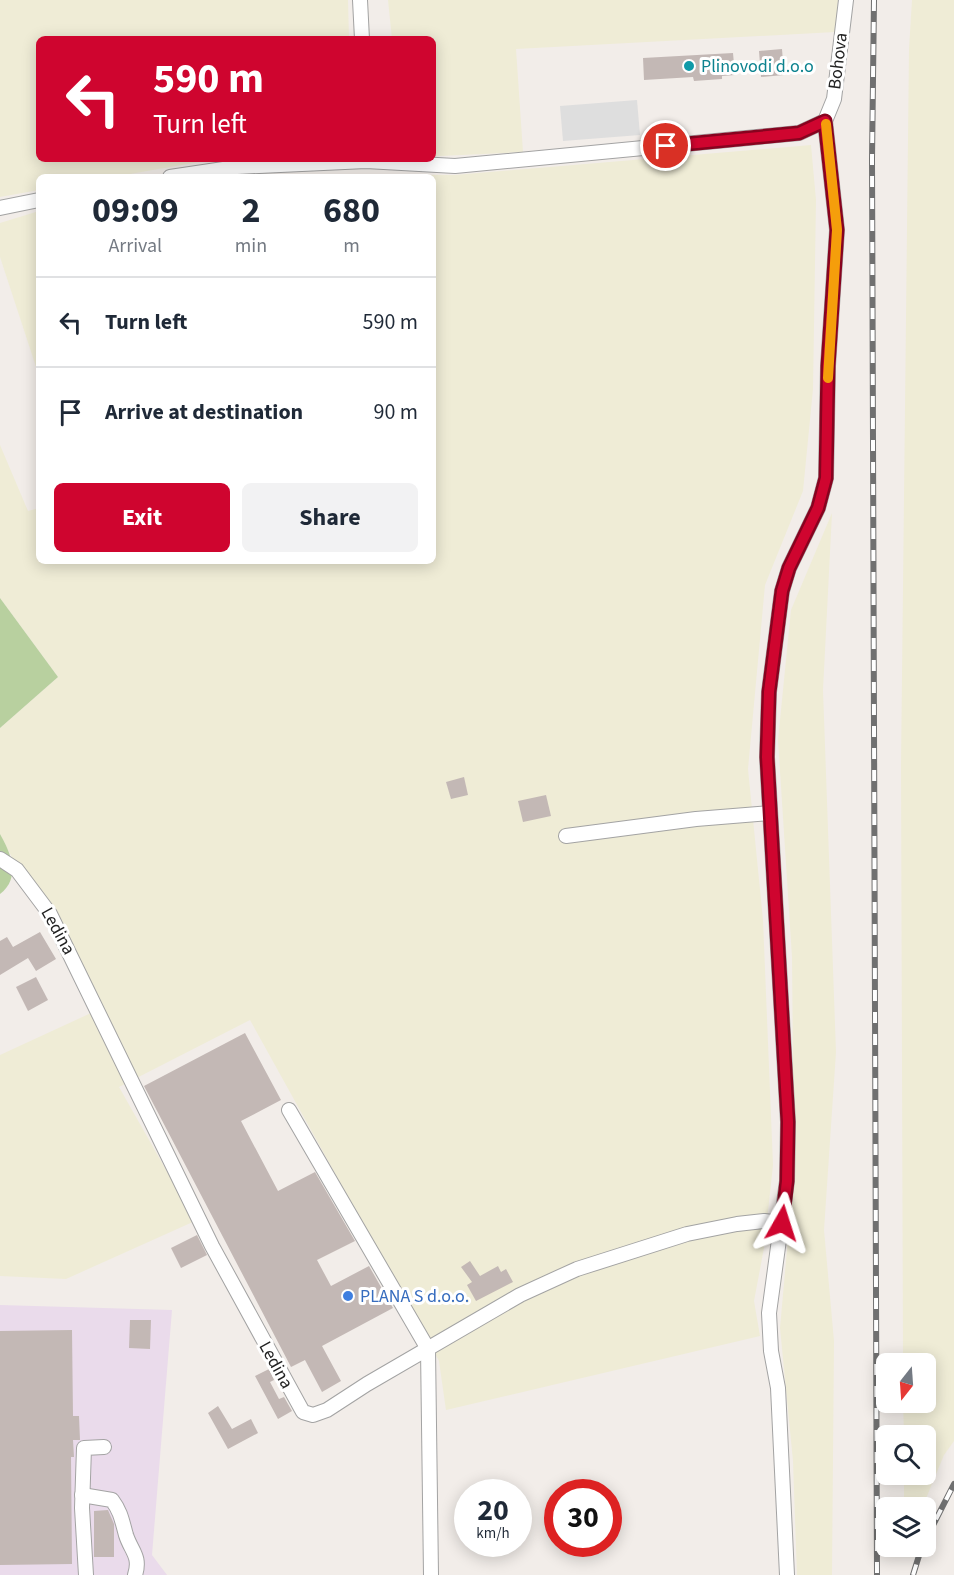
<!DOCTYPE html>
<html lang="en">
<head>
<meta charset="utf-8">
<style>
	body { margin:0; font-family:"Source Sans 3",sans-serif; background:#f2f2f3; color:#1f2937; height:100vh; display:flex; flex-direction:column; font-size:22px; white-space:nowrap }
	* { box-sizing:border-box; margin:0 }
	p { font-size:20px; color:#747a83 }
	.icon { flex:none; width:33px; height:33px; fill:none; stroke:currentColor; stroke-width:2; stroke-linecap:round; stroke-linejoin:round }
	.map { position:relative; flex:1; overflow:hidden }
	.details { position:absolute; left:36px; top:174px; width:400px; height:390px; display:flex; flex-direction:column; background:#fff; border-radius:9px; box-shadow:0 3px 15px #0003 }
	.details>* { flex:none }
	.hud { position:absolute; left:36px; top:36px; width:400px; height:126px; border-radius:9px; box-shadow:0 3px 15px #0003; background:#cf052f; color:#fff; overflow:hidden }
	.needle { width:39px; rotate:197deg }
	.fabs { position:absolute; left:876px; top:1353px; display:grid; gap:12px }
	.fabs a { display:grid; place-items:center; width:60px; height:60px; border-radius:9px; background:#fff; box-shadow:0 3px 15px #0003; font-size:30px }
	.speed { position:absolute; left:454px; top:1479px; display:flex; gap:12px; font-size:30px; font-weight:700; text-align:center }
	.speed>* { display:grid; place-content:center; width:78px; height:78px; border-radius:50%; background:#fff; box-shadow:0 3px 15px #0003; line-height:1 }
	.speed small { font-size:15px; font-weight:400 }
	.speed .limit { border:9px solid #d22; background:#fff; color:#111 }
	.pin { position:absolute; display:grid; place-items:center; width:51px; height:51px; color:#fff; margin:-26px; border:3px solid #fff; border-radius:50%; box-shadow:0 2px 6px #0007 }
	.me { position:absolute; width:66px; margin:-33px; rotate:6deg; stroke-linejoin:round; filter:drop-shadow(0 0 4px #0008) }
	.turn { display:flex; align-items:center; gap:21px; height:126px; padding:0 18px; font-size:27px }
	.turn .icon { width:78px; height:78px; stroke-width:2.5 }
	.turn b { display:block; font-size:42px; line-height:51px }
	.eta { display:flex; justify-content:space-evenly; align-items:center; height:102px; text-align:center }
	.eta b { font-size:36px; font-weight:700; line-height:42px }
	.button { display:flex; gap:12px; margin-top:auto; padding:12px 18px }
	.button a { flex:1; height:69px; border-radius:9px; background:#cf052f; color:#fff; font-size:24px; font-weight:700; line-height:69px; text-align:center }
	.button a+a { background:#f2f2f3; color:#1f2937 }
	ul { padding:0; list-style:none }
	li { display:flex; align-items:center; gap:18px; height:90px; padding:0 18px; border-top:2px solid #e0e1e3 }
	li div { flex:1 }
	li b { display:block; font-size:22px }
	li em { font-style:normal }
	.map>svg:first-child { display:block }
	.industrial { fill:#eadbeb }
	.farmland { fill:#efecd6 }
	.forest { fill:#b8d09f }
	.parking { fill:#dedede }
	.building { fill:#c3b8b5 }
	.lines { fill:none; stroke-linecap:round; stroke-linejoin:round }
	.minor-casing { stroke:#a3a3a3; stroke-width:16 }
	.minor { stroke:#fff; stroke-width:14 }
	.rail-casing { stroke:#707070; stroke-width:6 }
	.rail { stroke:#fff; stroke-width:4; stroke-dasharray:11; stroke-linecap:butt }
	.route-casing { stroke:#87031f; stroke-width:15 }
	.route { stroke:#cf052f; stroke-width:10 }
	.slow { stroke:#f59e0b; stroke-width:10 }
	.culture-dot { fill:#0f9aa8; stroke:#fff; stroke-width:2 }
	.shop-dot { fill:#3f7fe0; stroke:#fff; stroke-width:2 }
	.labels { text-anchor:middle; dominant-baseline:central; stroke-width:6; stroke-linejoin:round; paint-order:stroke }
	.street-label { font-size:18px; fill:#222; stroke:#fff }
	.culture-label { font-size:18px; fill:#0d838f; stroke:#fff; text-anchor:start }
	.shop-label { font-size:18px; fill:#366cbe; stroke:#fff; text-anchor:start }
</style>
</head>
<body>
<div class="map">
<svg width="954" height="1575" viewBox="0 0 954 1575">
	<rect width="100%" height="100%" fill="#f2ede9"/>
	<polygon class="industrial" points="0,1305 172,1310 152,1555 167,1575 0,1575"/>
	<g class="farmland">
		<polygon points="0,0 348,0 349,39 39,39 39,159 216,159 113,177 39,177 39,190 0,197"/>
		<polygon points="388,0 838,0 835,32 516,49 523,152 440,156 434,156 434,39 392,39"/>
		<polygon points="912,0 954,0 954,1441 944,1455 922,1508 904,1507 904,1475 926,1474 926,1436 904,1435 903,1403 926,1402 926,1364 903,1363 901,766 909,49"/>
		<polygon points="811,145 816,200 813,389 803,491 765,585 748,769 763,920 773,1165 764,1248 754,1301 760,1336 446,1410 439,1361 250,1020 119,1087 195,1221 66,1279 0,1276 0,1055 91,1013 0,834 0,728 58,677 0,598 0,445 28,511 39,508 39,561 434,561 434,177 313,177 337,174 455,175"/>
		<polygon points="39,211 39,376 0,257 0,223"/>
		<polygon points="832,513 823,690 836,1052 824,1230 834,1341 832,1575 797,1575 793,1461 780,1328 794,1172 792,957 778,740 791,610"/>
	</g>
	<g class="forest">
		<polygon points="0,598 58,677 0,728"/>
		<path d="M0 834C11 853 21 878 0 894Z"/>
	</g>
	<polygon class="parking" points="637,100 640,135 563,141 560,106"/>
	<g class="building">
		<polygon points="782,49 784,75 761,77 759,51"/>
		<polygon points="733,53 735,75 722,76 722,79 694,81 693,77 644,80 643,58"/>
		<polygon points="464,777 468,795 451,799 446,782"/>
		<polygon points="546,795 551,816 523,822 518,801"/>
		<polygon points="40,932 56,959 36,971 28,958 0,975 0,941 7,937 13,947"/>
		<polygon points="36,977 48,1000 28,1011 16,987"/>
		<polygon points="245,1033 281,1100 241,1121 278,1191 315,1172 355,1241 317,1260 331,1286 369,1266 393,1308 322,1346 341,1381 322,1392 305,1360 291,1367 144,1086"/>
		<polygon points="197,1235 207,1255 181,1268 171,1248"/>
		<polygon points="470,1261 480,1276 498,1266 501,1272 506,1269 513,1282 476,1301 467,1285 472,1282 461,1267"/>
		<polygon points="130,1320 151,1320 150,1349 129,1348"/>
		<polygon points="72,1330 73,1416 79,1416 80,1440 73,1440 74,1457 71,1457 72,1564 0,1565 0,1331"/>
		<polygon points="269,1369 274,1380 270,1382 279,1399 284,1397 292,1411 278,1419 255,1376"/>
		<polygon points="218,1406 232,1429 251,1419 258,1433 228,1449 208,1413"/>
		<polygon points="108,1510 114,1524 114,1557 94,1557 94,1511"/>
	</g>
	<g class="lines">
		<defs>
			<g id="minor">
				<polyline points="360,0 362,39"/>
				<polyline points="170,177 237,167 366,161 455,166 799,133 825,121"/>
				<polyline points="0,208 39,200"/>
				<polyline points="566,836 696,819 770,813"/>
				<polyline points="0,859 17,870 50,914 212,1246 303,1412 313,1415 327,1410 367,1384 520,1295 577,1269 687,1234 737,1224 764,1221 782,1223"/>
				<polyline points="289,1110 428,1349 431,1575"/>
				<path d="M82 1495 112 1500C121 1512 122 1521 126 1535 131 1551 141 1556 135 1575"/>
				<polyline points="86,1575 82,1508 84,1448 104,1447"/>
				<polyline points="787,1575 778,1388 771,1351 769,1313 787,1181 788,1122 767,757 769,692 782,591 789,568 818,508 826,478 828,366 837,230 825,121 834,99 846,0"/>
			</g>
		</defs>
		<use href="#minor" class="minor-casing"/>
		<use href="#minor" class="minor"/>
		<defs>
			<g id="rail">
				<polyline points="874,0 872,159 877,1575"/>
				<polyline points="926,1539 954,1484"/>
				<polyline points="913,1575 922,1546"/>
			</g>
		</defs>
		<use href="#rail" class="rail-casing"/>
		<use href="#rail" class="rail"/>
	</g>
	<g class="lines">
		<defs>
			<polyline id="route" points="666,146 799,133 825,121 837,230 828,366 826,478 818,508 789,568 782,591 769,692 767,757 788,1122 787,1181 782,1223"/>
		</defs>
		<use href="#route" class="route-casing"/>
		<use href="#route" class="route"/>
		<polyline class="slow" points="826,124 837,230 828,378"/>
	</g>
	<circle class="culture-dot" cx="689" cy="66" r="6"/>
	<circle class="shop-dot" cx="348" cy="1296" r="6"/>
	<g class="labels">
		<g class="street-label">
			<text transform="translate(838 61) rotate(-83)">Bohova</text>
			<text transform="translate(58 931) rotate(61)">Ledina</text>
			<text transform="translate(276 1365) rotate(61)">Ledina</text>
		</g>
		<g class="culture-label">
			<text x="701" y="66">Plinovodi d.o.o</text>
		</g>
		<g class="shop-label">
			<text x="360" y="1296">PLANA S d.o.o.</text>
		</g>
	</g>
</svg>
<div class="fabs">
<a><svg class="needle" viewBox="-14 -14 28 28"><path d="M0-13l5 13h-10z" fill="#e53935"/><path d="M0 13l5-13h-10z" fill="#747a83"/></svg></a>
<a><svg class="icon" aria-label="search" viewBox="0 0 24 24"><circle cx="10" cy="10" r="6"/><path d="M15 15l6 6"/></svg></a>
<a><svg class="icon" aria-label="layers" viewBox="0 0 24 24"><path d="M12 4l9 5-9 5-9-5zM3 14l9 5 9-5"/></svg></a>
</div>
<div class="speed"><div>20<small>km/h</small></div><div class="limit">30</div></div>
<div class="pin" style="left:666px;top:146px;background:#d93025"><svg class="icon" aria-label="arrive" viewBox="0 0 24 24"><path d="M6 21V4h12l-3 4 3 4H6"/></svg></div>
<svg class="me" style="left:782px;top:1223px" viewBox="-20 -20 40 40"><path d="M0-17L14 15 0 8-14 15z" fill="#cf052f" stroke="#fff" stroke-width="4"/></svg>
<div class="hud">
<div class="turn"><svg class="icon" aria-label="left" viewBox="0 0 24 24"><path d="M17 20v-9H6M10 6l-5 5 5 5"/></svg><div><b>590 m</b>Turn left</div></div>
</div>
<section class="details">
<div class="eta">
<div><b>09:09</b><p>Arrival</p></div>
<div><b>2</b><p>min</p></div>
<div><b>680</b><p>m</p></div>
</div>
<ul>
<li><svg class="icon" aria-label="left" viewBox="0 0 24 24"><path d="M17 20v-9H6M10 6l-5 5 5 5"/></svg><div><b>Turn left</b></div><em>590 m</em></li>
<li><svg class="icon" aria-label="arrive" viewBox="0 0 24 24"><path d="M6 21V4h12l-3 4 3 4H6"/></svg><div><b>Arrive at destination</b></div><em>90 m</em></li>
</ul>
<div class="button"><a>Exit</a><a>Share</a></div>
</section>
</div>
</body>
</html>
